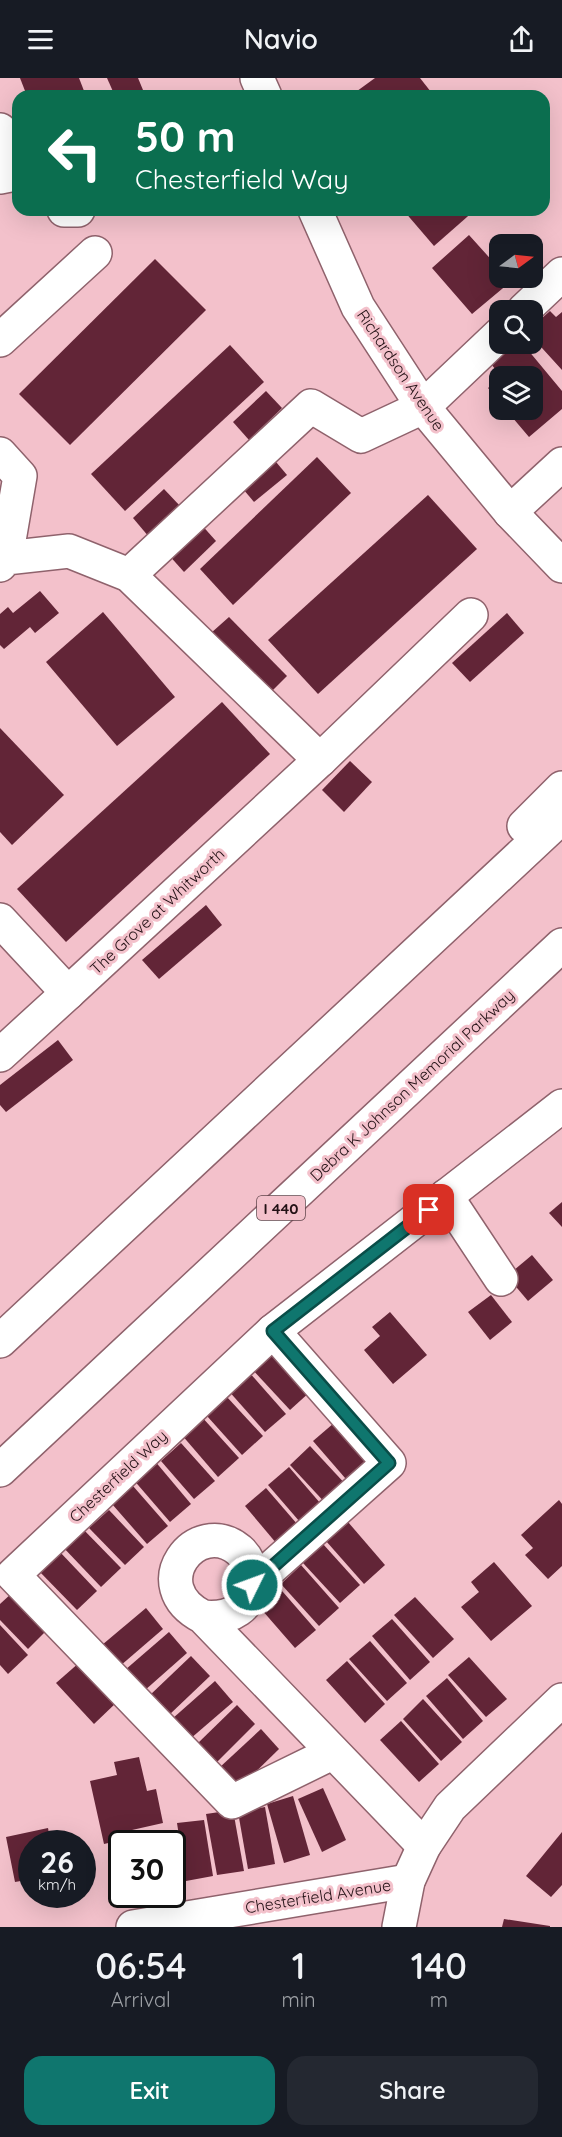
<!DOCTYPE html>
<html lang="en">
<head>
<meta charset="utf-8">
<style>
	body { margin:0; font-family:Quicksand,sans-serif; background:#242831; color:#f1f3f6; height:100vh; display:flex; flex-direction:column; font-size:22px; white-space:nowrap }
	* { box-sizing:border-box; margin:0 }
	p { font-size:20px; color:#9ea1a6 }
	.icon { flex:none; width:33px; height:33px; fill:none; stroke:currentColor; stroke-width:2; stroke-linecap:round; stroke-linejoin:round }
	.map { position:relative; height:1849px; overflow:hidden }
	.panel { display:flex; flex-direction:column; background:#171b24; flex:1 }
	.panel>* { flex:none }
	.top-card { position:absolute; left:12px; top:12px; width:538px; height:126px; border-radius:18px; box-shadow:0 6px 24px #0002; background:#0b6e4f; color:#fff; overflow:hidden }
	.needle { width:39px; rotate:75deg }
	.buttons { position:absolute; left:489px; top:156px; display:grid; gap:12px }
	.buttons a { display:grid; place-items:center; width:54px; height:54px; border-radius:12px; background:#171b24; box-shadow:0 6px 24px #0002; font-size:30px }
	.speed { position:absolute; left:18px; top:1752px; display:flex; gap:12px; font-size:30px; font-weight:700; text-align:center }
	.speed>* { display:grid; place-content:center; width:78px; height:78px; border-radius:50%; background:#171b24; box-shadow:0 6px 24px #0002; line-height:1 }
	.speed small { font-size:15px; font-weight:400 }
	.speed .limit { border:3px solid #111; border-radius:9px; background:#fff; color:#111 }
	.pin { position:absolute; display:grid; place-items:center; width:51px; height:51px; color:#fff; margin:-26px; border-radius:12px; box-shadow:0 3px 9px #0006 }
	.me { position:absolute; width:66px; margin:-33px; rotate:48deg; stroke-linejoin:round; filter:drop-shadow(0 0 4px #0008) }
	.turn { display:flex; align-items:center; gap:21px; height:126px; padding:0 24px; font-size:27px }
	.turn .icon { width:78px; height:78px; stroke-width:2.5 }
	.turn b { display:block; font-size:42px; line-height:51px }
	.eta { display:flex; justify-content:space-evenly; align-items:center; height:102px; text-align:center }
	.eta b { font-size:36px; font-weight:600; line-height:42px }
	.button { display:flex; gap:12px; margin-top:auto; padding:12px 24px }
	.button a { flex:1; height:69px; border-radius:18px; background:#0f766e; color:#fff; font-size:24px; font-weight:600; line-height:69px; text-align:center }
	.button a+a { background:#242831; color:#f1f3f6 }
	header { display:flex; justify-content:space-between; align-items:center; height:78px; padding:0 24px; background:#171b24; font-size:27px; font-weight:600 }
	.map>svg:first-child { display:block }
	.building { fill:#622537 }
	.lines { fill:none; stroke-linecap:round; stroke-linejoin:round }
	.minor-casing { stroke:#8f626c; stroke-width:36 }
	.highway-casing { stroke:#8f626c; stroke-width:36 }
	.minor { stroke:#fff; stroke-width:33 }
	.highway { stroke:#fff; stroke-width:33 }
	.route-casing { stroke:#0a4d48; stroke-width:15 }
	.route { stroke:#0f766e; stroke-width:10 }
	.labels { text-anchor:middle; dominant-baseline:central; stroke-width:6; stroke-linejoin:round; paint-order:stroke }
	.shield { fill:#f3c1cb; stroke:#61464c; stroke-width:1.5 }
	.shield-label { font-size:15px; font-weight:bold; fill:#231115 }
	.street-label { font-size:16px; fill:#231115; stroke:#f3c1cb }
</style>
</head>
<body>
<header><svg class="icon" aria-label="menu" viewBox="0 0 24 24"><path d="M4 6h16M4 12h16M4 18h16"/></svg>Navio<svg class="icon" aria-label="share" viewBox="0 0 24 24"><path d="M12 15V3M7 8l5-5 5 5M5 13v7h14v-7"/></svg></header>
<div class="map">
<svg width="562" height="1849" viewBox="0 0 562 1849">
	<rect width="100%" height="100%" fill="#f3c1cb"/>
	<g class="building">
		<polygon points="20,0 79,0 86,18 27,18"/>
		<polygon points="107,0 138,0 143,12 129,18 115,18"/>
		<polygon points="375,0 420,0 431,14 426,18 355,18 353,16"/>
		<polygon points="405,132 475,132 434,168 404,133"/>
		<polygon points="469,157 496,187 500,184 500,200 515,200 472,236 432,190"/>
		<polygon points="155,181 206,232 70,367 19,316"/>
		<polygon points="550,233 556,239 562,234 562,292 532,259 532,249"/>
		<polygon points="516,266 523,266 562,313 562,331 529,359 506,332 532,332 532,298 501,298 491,286"/>
		<polygon points="230,267 264,304 125,433 91,396"/>
		<polygon points="500,300 500,324 488,310"/>
		<polygon points="266,313 282,330 249,362 233,344"/>
		<polygon points="271,378 287,397 254,424 238,405"/>
		<polygon points="317,379 351,415 233,527 200,491"/>
		<polygon points="164,411 181,429 149,459 133,440"/>
		<polygon points="428,417 477,471 318,616 268,562"/>
		<polygon points="199,444 216,463 184,494 167,475"/>
		<polygon points="40,513 59,535 35,555 30,549 4,571 0,567 0,536 8,529 13,535"/>
		<polygon points="103,534 175,619 117,668 46,584"/>
		<polygon points="507,535 524,555 470,604 452,585"/>
		<polygon points="229,539 287,598 269,616 211,555"/>
		<polygon points="222,624 270,676 66,864 17,811"/>
		<polygon points="0,650 64,717 12,767 0,754"/>
		<polygon points="350,683 372,704 344,734 322,712"/>
		<polygon points="206,827 222,847 159,901 142,882"/>
		<polygon points="58,962 73,982 6,1034 0,1027 0,1007"/>
		<polygon points="562,1124 562,1149 549,1135"/>
		<polygon points="532,1177 553,1202 528,1223 507,1198"/>
		<polygon points="491,1217 512,1244 490,1262 468,1234"/>
		<polygon points="390,1234 427,1277 393,1306 364,1272 380,1258 372,1249"/>
		<polygon points="273,1272 311,1313 290,1332 252,1291"/>
		<polygon points="248,1293 286,1336 265,1354 227,1311"/>
		<polygon points="227,1319 263,1358 242,1377 207,1338"/>
		<polygon points="201,1338 239,1380 218,1399 181,1356"/>
		<polygon points="334,1345 372,1390 352,1408 313,1363"/>
		<polygon points="181,1365 215,1403 194,1421 161,1383"/>
		<polygon points="310,1368 349,1410 329,1429 290,1387"/>
		<polygon points="154,1382 191,1426 170,1444 132,1400"/>
		<polygon points="289,1389 327,1433 306,1451 268,1407"/>
		<polygon points="133,1408 168,1448 147,1466 112,1426"/>
		<polygon points="266,1410 304,1454 282,1472 245,1428"/>
		<polygon points="559,1422 562,1426 562,1488 548,1501 525,1477 533,1470 521,1457"/>
		<polygon points="109,1432 144,1469 125,1487 89,1450"/>
		<polygon points="348,1444 385,1487 364,1506 326,1463"/>
		<polygon points="81,1449 121,1490 101,1509 61,1467"/>
		<polygon points="323,1466 360,1507 340,1525 303,1485"/>
		<polygon points="59,1473 97,1513 77,1532 38,1492"/>
		<polygon points="494,1484 532,1528 491,1563 461,1529 479,1514 471,1504"/>
		<polygon points="301,1487 339,1530 319,1548 281,1506"/>
		<polygon points="276,1506 316,1552 295,1570 255,1524"/>
		<polygon points="12,1515 48,1551 28,1571 0,1542 0,1526"/>
		<polygon points="415,1519 454,1561 433,1580 394,1537"/>
		<polygon points="146,1530 163,1551 120,1588 102,1567"/>
		<polygon points="392,1541 430,1584 410,1602 372,1558"/>
		<polygon points="0,1547 28,1577 8,1596 0,1587"/>
		<polygon points="169,1554 187,1575 144,1613 125,1592"/>
		<polygon points="370,1563 407,1605 387,1623 349,1581"/>
		<polygon points="191,1578 210,1598 168,1638 149,1618"/>
		<polygon points="469,1579 507,1621 486,1639 448,1597"/>
		<polygon points="347,1583 385,1626 365,1645 326,1602"/>
		<polygon points="80,1584 117,1624 94,1646 56,1605"/>
		<polygon points="447,1600 483,1643 463,1661 426,1618"/>
		<polygon points="215,1603 233,1624 190,1661 172,1641"/>
		<polygon points="423,1621 462,1664 441,1683 403,1641"/>
		<polygon points="237,1627 255,1646 215,1686 196,1667"/>
		<polygon points="401,1643 439,1686 419,1704 380,1662"/>
		<polygon points="261,1651 279,1671 238,1711 219,1690"/>
		<polygon points="139,1679 147,1713 156,1711 163,1745 132,1752 134,1759 104,1766 90,1703 117,1697 114,1684"/>
		<polygon points="323,1710 346,1762 322,1774 298,1721"/>
		<polygon points="293,1718 310,1777 284,1785 267,1726"/>
		<polygon points="265,1729 275,1786 248,1791 238,1734"/>
		<polygon points="233,1732 244,1793 217,1797 206,1736"/>
		<polygon points="204,1742 213,1798 186,1803 177,1745"/>
		<polygon points="48,1750 51,1766 32,1766 32,1801 15,1804 6,1759"/>
		<polygon points="562,1754 562,1807 551,1819 526,1798"/>
		<polygon points="504,1841 550,1848 550,1849 502,1849"/>
	</g>
	<g class="lines">
		<defs>
			<g id="minor">
				<polyline points="257,0 265,18"/>
				<polyline points="0,52 15,96 0,99"/>
				<polyline points="64,132 78,132"/>
				<polyline points="315,132 358,229 423,329 510,434 562,488"/>
				<polyline points="524,232 562,196"/>
				<polyline points="0,262 95,175"/>
				<polyline points="0,376 20,398 6,480"/>
				<polyline points="510,434 562,386"/>
				<polyline points="0,487 6,480 69,473 129,497 320,682 68,915 0,842"/>
				<polyline points="129,497 311,328 361,358 423,329 500,256"/>
				<polyline points="320,682 471,537"/>
				<polyline points="0,977 68,915"/>
				<polyline points="446,1118 501,1201"/>
				<polyline points="273,1253 562,1028"/>
				<polyline points="252,1507 389,1385 273,1253 13,1497 232,1724 332,1675"/>
				<path d="M203 1539C230 1542 253 1530 252 1500 252 1490 247 1479 239 1472 196 1437 142 1508 203 1539L424 1768"/>
				<polyline points="133,1849 408,1803"/>
				<polyline points="399,1849 408,1803 424,1768 450,1729 562,1622"/>
			</g>
			<g id="highway">
				<polyline points="524,748 562,710"/>
				<polyline points="0,1263 562,739"/>
				<polyline points="0,1392 562,867"/>
			</g>
		</defs>
		<use href="#minor" class="minor-casing"/>
		<use href="#highway" class="highway-casing"/>
		<use href="#minor" class="minor"/>
		<use href="#highway" class="highway"/>
	</g>
	<g class="lines">
		<defs>
			<polyline id="route" points="252,1507 389,1385 273,1253 429,1132"/>
		</defs>
		<use href="#route" class="route-casing"/>
		<use href="#route" class="route"/>
	</g>
	<g class="labels">
		<rect class="shield" x="257" y="1118" width="48" height="24" rx="4.5"/>
		<g class="shield-label">
			<text x="281" y="1130">I 440</text>
		</g>
		<g class="street-label">
			<text transform="translate(401 292) rotate(56)">Richardson Avenue</text>
			<text transform="translate(157 833) rotate(-43)">The Grove at Whitworth</text>
			<text transform="translate(412 1007) rotate(-43)">Debra K Johnson Memorial Parkway</text>
			<text transform="translate(118 1398) rotate(-43)">Chesterfield Way</text>
			<text transform="translate(318 1818) rotate(-9)">Chesterfield Avenue</text>
		</g>
	</g>
</svg>
<div class="buttons">
<a><svg class="needle" viewBox="-14 -14 28 28"><path d="M0-13l5 13h-10z" fill="#e53935"/><path d="M0 13l5-13h-10z" fill="#9ea1a6"/></svg></a>
<a><svg class="icon" aria-label="search" viewBox="0 0 24 24"><circle cx="10" cy="10" r="6"/><path d="M15 15l6 6"/></svg></a>
<a><svg class="icon" aria-label="layers" viewBox="0 0 24 24"><path d="M12 4l9 5-9 5-9-5zM3 14l9 5 9-5"/></svg></a>
</div>
<div class="speed"><div>26<small>km/h</small></div><div class="limit">30</div></div>
<div class="pin" style="left:429px;top:1132px;background:#d93025"><svg class="icon" aria-label="arrive" viewBox="0 0 24 24"><path d="M6 21V4h12l-3 4 3 4H6"/></svg></div>
<svg class="me" style="left:252px;top:1507px" viewBox="-20 -20 40 40"><circle r="17" fill="#0f766e" stroke="#fff" stroke-width="3"/><path d="M0-11L8 9 0 5-8 9z" fill="#fff"/></svg>
<div class="top-card">
<div class="turn"><svg class="icon" aria-label="left" viewBox="0 0 24 24"><path d="M17 20v-9H6M10 6l-5 5 5 5"/></svg><div><b>50 m</b>Chesterfield Way</div></div>
</div>
</div>
<section class="panel">
<div class="eta">
<div><b>06:54</b><p>Arrival</p></div>
<div><b>1</b><p>min</p></div>
<div><b>140</b><p>m</p></div>
</div>
<div class="button"><a>Exit</a><a>Share</a></div>
</section>
</body>
</html>
